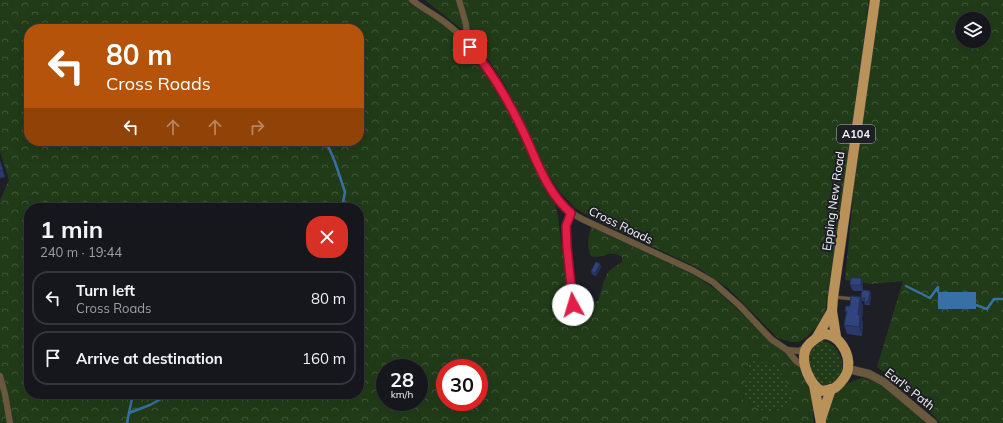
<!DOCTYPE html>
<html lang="en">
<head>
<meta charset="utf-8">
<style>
	body { margin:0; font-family:Mulish,sans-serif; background:#1f2025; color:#f1f3f6; height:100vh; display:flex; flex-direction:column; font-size:15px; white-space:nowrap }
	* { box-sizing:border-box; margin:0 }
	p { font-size:13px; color:#9e9fa3 }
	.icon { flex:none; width:22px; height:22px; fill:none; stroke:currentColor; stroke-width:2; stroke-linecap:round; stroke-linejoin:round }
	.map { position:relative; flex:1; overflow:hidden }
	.side { position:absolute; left:24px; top:203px; width:340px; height:196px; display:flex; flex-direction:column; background:#16171c; border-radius:16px; box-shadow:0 4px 16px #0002,0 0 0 1px #35363b }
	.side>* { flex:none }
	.banner { position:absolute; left:24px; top:24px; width:340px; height:122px; border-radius:16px; box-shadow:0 4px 16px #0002,0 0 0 1px #35363b; background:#b45309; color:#fff; overflow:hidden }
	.controls { position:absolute; left:955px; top:12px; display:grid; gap:8px }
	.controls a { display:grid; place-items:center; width:36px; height:36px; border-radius:50%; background:#16171c; box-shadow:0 4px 16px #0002,0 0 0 1px #35363b; font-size:20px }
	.speed { position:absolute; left:376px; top:359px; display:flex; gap:8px; font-size:20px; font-weight:700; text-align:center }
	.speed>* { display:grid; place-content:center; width:52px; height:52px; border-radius:50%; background:#16171c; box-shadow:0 4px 16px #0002,0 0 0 1px #35363b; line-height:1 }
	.speed small { font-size:10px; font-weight:400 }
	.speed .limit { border:6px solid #d22; background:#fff; color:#111 }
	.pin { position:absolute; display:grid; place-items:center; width:34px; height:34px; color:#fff; margin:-17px; border-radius:8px; box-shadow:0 2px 6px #0006 }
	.me { position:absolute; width:44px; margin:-22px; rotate:354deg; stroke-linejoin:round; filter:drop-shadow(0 0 3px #0008) }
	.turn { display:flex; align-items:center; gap:14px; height:84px; padding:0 16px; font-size:18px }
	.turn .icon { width:52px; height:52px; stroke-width:2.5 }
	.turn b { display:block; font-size:28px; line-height:34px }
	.lanes { display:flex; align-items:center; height:38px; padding:0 16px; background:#0003; justify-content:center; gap:20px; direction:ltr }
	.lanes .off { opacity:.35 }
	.round { display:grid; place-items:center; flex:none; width:42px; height:42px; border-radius:16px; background:#1f2025 }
	.headline { display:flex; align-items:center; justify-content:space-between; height:68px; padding:0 16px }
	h1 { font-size:24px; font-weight:700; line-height:30px }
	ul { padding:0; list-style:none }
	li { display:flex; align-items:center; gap:12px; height:54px; margin:0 8px 6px; padding:0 8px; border:2px solid #35363b; border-radius:16px }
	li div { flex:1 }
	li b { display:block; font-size:15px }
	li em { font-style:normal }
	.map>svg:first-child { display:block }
	.grass { fill:url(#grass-dots) }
	.forest { fill:url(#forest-crowns); fill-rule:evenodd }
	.water { fill:#3770a5 }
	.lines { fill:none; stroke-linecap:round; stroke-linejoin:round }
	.stream { stroke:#3770a5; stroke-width:2.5 }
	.service-casing { stroke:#37393e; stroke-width:4 }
	.minor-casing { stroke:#37393e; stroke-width:7 }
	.tertiary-casing { stroke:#37393e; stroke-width:9 }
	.primary-casing { stroke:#37393e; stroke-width:11 }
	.service { stroke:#6b593e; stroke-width:3 }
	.minor { stroke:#6b593e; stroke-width:6 }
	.tertiary { stroke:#6b593e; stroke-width:8 }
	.primary { stroke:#b89259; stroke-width:10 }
	.wall { fill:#2b3a6d }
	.shaded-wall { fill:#233059 }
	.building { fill:#32447f; stroke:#233059 }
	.route-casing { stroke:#92132f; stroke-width:10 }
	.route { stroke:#e11d48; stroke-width:7 }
	.labels { text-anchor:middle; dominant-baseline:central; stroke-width:4; stroke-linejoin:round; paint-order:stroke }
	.shield { fill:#1d1f25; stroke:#b3b5b9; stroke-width:1 }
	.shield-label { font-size:11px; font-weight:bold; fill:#f3f5f9 }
	.street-label { font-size:12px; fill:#f3f5f9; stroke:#1d1f25 }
</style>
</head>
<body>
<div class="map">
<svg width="1003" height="423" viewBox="0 0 1003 423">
	<defs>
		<pattern id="grass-dots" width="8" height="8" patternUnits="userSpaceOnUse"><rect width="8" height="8" fill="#213b18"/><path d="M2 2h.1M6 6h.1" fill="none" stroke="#42583a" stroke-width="1.8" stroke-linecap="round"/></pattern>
		<pattern id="forest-crowns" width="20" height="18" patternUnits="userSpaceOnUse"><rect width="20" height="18" fill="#213b18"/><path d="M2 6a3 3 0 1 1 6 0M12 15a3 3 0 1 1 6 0" fill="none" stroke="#42583a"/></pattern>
	</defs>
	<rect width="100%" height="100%" fill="#1d1f25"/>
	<g class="grass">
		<path d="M821 341C835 339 847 362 841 375 840 379 835 382 833 385L822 386C813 379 803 359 811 349 813 346 818 343 821 341Z"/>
		<polygon points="749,360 777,364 795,399 771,415 743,400"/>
	</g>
	<g class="forest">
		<path d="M0 0H413L449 28 467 47 483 69 501 97 554 201 557 211 570 305 598 301C601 293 604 277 609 271 612 268 618 265 622 262V257C606 248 605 260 591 256 586 246 588 238 591 227L696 276 719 292 798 366C812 384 812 401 814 423H0V201L9 180 0 152ZM29 29H359V141H29ZM29 208H359V394H29ZM749 361 777 364 794 399 771 415 743 400ZM385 368H419V402H385ZM445 368H479V402H445Z"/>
		<polygon points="425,0 869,0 851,139 825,312 817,326 806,338 798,342 791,342 778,338 728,288 700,269 602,223 575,208 560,192 547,173 505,85 488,59 469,35"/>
		<path d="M879 0H1003V423H940L918 398 877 367 903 281 872 284 845 280 856 167ZM962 19H984V41H962ZM938 292H976V309Z"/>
		<path d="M869 377 877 379 929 423H826C826 417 826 409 828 404 835 388 852 379 869 377Z"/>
	</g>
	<rect class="water" x="938" y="292" width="38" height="17"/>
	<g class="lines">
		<g class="stream">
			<polyline points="326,141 335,162 345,192 342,208"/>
			<polyline points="906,286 930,298 938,287 938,292"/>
			<polyline points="976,305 987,309 994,299 1003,299"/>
			<polyline points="129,413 133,394"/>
			<polyline points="127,423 129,413 150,405 170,394"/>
		</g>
		<defs>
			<polyline id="service" points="834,297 854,299"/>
			<g id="minor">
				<path d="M412 0C423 9 436 15 447 24 468 40 488 66 501 89 518 118 530 149 546 179 550 187 554 197 561 205 568 211 576 216 584 220L694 271 713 282 740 306 771 339 787 350 796 361 806 368"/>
				<polyline points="459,0 466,24 467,36 463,39"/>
				<polyline points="571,213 566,226 567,247 573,305"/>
				<polyline points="787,350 799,351 806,347"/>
				<polyline points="0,376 5,394 10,423"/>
			</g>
			<polyline id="tertiary" points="848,369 869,374 884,382 933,423"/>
			<g id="primary">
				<path d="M823 334C839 334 850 353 848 368 848 374 841 383 836 387 832 390 826 390 821 391 810 384 801 364 805 351 807 344 816 338 823 334Z"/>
				<polyline points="817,337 832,311"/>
				<polyline points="836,337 832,311 833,297 875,0"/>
				<polyline points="814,385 821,423"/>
				<polyline points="821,419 831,389"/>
			</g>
		</defs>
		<use href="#service" class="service-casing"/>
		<use href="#minor" class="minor-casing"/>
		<use href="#tertiary" class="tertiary-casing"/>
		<use href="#primary" class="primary-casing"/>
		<use href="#service" class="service"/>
		<use href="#minor" class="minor"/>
		<use href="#tertiary" class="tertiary"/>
		<use href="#primary" class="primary"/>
	</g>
	<g class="wall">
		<polygon points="0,161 5,177 0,178"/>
		<polygon points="601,267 596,276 592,274 591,271"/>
		<polygon points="861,278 863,284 863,290 870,291 871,294 870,305 865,305 864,301 862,301 861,298 862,291 853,291 850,285"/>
		<polygon points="860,297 863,306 862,319 863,324 862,336 847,334 844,325 846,314 845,311 850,306"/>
	</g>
	<g class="shaded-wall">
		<polygon points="600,264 601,267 596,276 595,273"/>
		<polygon points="861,278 863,284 863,291 861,285"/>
		<polygon points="870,291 871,294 870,305 868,302"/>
		<polygon points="860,297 863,306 862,319 863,324 862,336 859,327 858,315"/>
	</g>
	<g class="building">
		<polygon points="0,161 3,170 0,171"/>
		<polygon points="596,262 600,264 595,273 591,271"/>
		<polygon points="851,278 861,278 861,285 850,285"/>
		<polygon points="862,290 870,291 868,302 864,302 865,298 861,298"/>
		<polygon points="851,296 860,297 858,315 860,315 859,327 844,325 847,311 845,311 846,306 850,306"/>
	</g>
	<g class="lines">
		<defs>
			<path id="route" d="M470 47C492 71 508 100 522 129 536 158 546 192 571 213L566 226 567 247 573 305"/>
		</defs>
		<use href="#route" class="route-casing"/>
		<use href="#route" class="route"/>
	</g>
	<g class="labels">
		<rect class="shield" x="837" y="125" width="38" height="18" rx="3"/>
		<g class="shield-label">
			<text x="856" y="134">A104</text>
		</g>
		<g class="street-label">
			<text transform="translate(833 201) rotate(-82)">Epping New Road</text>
			<text transform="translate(621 225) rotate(26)">Cross Roads</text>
			<text transform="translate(910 389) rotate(38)">Earl's Path</text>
		</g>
	</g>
</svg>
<div class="controls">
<a><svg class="icon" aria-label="layers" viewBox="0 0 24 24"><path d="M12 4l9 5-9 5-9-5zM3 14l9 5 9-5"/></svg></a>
</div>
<div class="speed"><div>28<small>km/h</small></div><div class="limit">30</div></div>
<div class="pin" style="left:470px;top:47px;background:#d93025"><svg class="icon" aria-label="arrive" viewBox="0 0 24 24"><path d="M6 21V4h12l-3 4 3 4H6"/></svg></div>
<svg class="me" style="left:573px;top:305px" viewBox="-20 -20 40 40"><circle r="19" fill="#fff"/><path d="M0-13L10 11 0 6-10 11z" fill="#e11d48"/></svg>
<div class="banner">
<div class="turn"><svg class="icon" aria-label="left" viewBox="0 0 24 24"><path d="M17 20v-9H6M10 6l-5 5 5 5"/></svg><div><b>80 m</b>Cross Roads</div></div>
<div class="lanes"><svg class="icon" aria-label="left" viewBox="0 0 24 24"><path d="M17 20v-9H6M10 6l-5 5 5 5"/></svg><svg class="icon off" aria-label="ahead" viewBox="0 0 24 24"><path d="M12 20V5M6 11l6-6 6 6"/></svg><svg class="icon off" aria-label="ahead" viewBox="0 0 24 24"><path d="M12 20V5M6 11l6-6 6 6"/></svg><svg class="icon off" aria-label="right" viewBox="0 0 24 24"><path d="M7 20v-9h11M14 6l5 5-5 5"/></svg></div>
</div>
<section class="side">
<div class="headline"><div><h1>1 min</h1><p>240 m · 19:44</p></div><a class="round" style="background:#d93025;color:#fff"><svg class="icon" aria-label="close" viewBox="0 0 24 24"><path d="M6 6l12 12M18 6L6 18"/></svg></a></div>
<ul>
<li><svg class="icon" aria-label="left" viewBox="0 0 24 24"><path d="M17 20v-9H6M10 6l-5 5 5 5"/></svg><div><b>Turn left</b><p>Cross Roads</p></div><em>80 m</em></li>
<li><svg class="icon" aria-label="arrive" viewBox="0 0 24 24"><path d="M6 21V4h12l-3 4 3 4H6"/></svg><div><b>Arrive at destination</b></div><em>160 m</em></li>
</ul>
</section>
</div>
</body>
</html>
